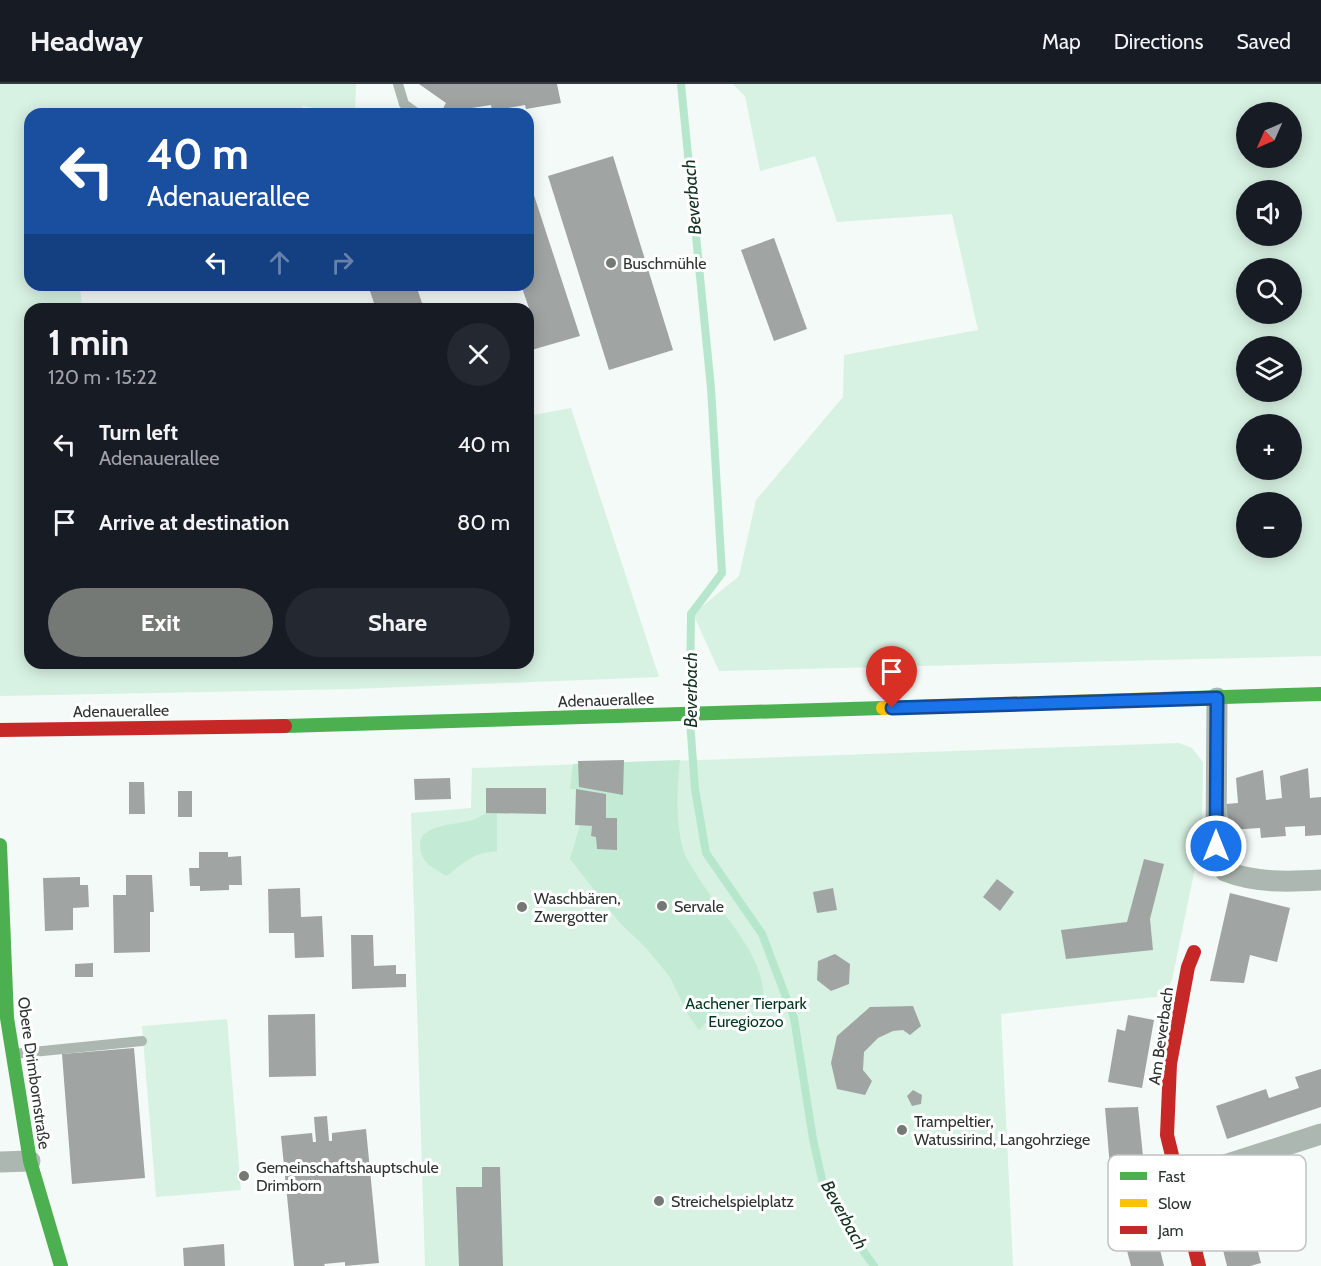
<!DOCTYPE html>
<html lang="en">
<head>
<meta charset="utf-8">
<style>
	body { margin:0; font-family:Cabin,sans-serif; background:#242831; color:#f1f3f6; height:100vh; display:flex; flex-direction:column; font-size:22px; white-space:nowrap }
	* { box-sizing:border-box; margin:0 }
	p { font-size:20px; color:#9ea1a6 }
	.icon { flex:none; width:33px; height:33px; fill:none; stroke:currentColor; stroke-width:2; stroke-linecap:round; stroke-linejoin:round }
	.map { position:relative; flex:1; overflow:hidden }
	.drawer { position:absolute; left:24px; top:219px; width:510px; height:366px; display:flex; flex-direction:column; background:#171b24; border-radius:18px; box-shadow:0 3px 15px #0003 }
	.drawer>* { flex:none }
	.top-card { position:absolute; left:24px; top:24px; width:510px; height:183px; border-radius:18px; box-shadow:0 3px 15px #0003; background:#1a4fa0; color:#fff; overflow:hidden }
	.needle { width:39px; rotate:225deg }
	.buttons { position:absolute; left:1236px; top:18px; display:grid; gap:12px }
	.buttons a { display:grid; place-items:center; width:66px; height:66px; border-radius:50%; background:#171b24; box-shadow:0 3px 15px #0003; font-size:30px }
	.pin { position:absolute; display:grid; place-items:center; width:51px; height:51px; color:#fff; margin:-62px -26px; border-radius:50% 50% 50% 0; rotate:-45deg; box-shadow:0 0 6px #0007 }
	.pin .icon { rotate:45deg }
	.me { position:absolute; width:66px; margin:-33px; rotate:0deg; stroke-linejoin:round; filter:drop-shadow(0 0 4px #0008) }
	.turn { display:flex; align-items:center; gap:21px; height:126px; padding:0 24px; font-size:27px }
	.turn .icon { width:78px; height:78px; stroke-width:2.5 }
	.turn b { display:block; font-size:42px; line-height:51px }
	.lanes { display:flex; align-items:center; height:57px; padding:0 24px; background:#0003; justify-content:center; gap:30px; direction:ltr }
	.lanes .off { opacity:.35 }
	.round { display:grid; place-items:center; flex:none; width:63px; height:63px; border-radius:32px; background:#242831 }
	.head { display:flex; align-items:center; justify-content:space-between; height:102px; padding:0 24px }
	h1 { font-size:36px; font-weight:800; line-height:45px }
	.primary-button { display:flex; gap:12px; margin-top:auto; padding:12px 24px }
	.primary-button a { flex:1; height:69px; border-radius:36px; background:#747976; color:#fff; font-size:24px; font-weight:800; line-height:69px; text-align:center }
	.primary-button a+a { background:#242831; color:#f1f3f6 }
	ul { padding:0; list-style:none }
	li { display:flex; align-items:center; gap:18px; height:78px; padding:0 24px }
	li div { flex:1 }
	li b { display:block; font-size:22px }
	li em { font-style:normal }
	header { display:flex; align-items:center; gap:36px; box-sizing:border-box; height:84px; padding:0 30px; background:#171b24; border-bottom:2px solid #363941 }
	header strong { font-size:28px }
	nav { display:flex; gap:33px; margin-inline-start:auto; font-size:21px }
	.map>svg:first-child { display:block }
	.green { fill:#d7f2e3; fill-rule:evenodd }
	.forest { fill:#c2ead4 }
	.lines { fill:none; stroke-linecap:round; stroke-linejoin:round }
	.stream { stroke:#b6e7cd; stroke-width:8 }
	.building { fill:#a0a5a3 }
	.lane { stroke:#adb7b1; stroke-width:10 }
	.street { stroke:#adb7b1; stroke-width:21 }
	.fast { stroke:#4caf50; stroke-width:14 }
	.slow { stroke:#ffc107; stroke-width:14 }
	.jam { stroke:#c62828; stroke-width:14 }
	.route-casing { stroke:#114b97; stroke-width:15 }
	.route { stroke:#1a73e8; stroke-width:10 }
	.poi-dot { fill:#747976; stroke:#fff; stroke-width:2 }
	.labels { text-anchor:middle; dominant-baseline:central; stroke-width:6; stroke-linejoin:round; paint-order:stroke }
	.poi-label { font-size:16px; fill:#2f3431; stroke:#fff; text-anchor:start }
	.street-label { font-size:16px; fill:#2f3431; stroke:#fff }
	.park-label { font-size:16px; fill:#003720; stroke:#fff }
	.water-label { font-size:18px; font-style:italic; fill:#143324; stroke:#fff }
	.key { fill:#fff; stroke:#c1c2c1; stroke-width:1.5 }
	.key-label { font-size:16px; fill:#2f3431 }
</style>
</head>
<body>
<header>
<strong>Headway</strong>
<nav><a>Map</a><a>Directions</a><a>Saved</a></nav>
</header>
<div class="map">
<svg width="1321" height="1182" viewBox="0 0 1321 1182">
	<rect width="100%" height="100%" fill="#f4faf7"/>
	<g class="green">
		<polygon points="0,0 356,0 355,30 344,30 303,22 300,30 30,30 30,201 80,201 82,225 30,225 30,579 528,579 528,332 571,324 659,593 353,605 0,612"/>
		<path d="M733 0H1321V572L719 587 693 530 739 492 756 416 843 313 844 271 978 246 952 130 837 138 815 72 760 87 745 12ZM1246 28H1292V74H1246ZM1246 106H1292V152H1246ZM1246 184H1292V230H1246ZM1246 262H1292V308H1246ZM1246 340H1292V386H1246ZM1292 418V464H1246V418Z"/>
		<polygon points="1179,659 1192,664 1203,678 1202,750 1172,896 1164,912 1001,930 1013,1182 425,1182 411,729 471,724 472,684"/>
		<polygon points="227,935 241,1106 156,1113 142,942"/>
	</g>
	<g class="forest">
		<path d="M680 676C677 704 675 740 684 768 686 775 691 781 695 788 717 827 769 872 763 920L713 932 699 946 688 931 670 893 647 865 619 838 570 775 580 741 592 742 591 752 617 734H606L576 705H570L573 680Z"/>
		<path d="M486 729H497V767C473 769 465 777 447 792 435 785 421 779 420 763 418 739 458 741 473 736 477 735 482 731 486 729Z"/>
	</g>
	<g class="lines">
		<g class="stream">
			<polyline points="681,0 711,304 722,489 691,530 690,622"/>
			<polyline points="690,637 695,705 706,769 762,850 794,934 813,1055 823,1100 847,1144 874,1182"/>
		</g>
	</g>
	<g class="building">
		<polygon points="419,0 557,0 561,19 526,25 525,21 492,27 491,21 459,26 456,30 440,30 446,19"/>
		<polygon points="613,72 673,266 609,286 548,92"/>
		<polygon points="528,93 580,252 528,267 529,224 521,201 528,201"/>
		<polygon points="774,154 807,245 774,257 741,166"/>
		<polygon points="368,201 416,201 424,225 376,225"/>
		<polygon points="624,676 623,711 579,703 578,677"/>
		<polygon points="1308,684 1310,714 1321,713 1321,751 1305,752 1305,742 1285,743 1286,752 1261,754 1260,744 1229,746 1226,720 1238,719 1236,694 1263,686 1266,716 1282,714 1280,692"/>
		<polygon points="450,694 451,715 415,716 414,695"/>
		<polygon points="129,698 144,698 145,730 129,730"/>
		<polygon points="486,704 546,704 546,730 486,729"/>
		<polygon points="576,705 606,710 606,734 617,734 617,766 597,765 596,753 591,752 592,742 575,741"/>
		<rect x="178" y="707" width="14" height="26"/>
		<polygon points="199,768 228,768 228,773 241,772 242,801 229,801 229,806 200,807 200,802 190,802 189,784 199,784"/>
		<polygon points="1144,775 1164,780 1150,835 1153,866 1066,875 1061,846 1127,838"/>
		<polygon points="126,791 152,791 154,828 150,828 150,868 114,869 113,811 126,811"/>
		<polygon points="80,793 80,801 88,801 89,823 73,824 73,846 45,847 43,794"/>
		<polygon points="997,795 1014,808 1000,827 983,813"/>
		<polygon points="300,804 301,833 322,832 324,873 295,874 294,849 269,849 268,805"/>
		<polygon points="833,804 837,826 817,829 813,808"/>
		<polygon points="1230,809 1290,824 1277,878 1250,871 1244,899 1210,897"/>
		<polygon points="351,851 373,851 374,882 396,881 396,890 406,890 406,903 352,905"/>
		<polygon points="835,870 850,880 849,900 831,907 817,896 818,877"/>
		<polygon points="93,879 93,893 75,893 75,880"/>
		<polygon points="913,922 921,942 910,951 903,946 893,947 878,954 864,968 863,986 872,997 865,1011 837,1005 831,979 837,952 870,923"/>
		<polygon points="315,930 316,992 269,993 268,931"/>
		<polygon points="1128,931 1154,936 1142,1004 1108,998 1117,945 1125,947"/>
		<polygon points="134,964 145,1094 72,1100 62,970"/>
		<polygon points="1321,985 1321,1023 1227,1055 1216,1022 1266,1005 1269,1014 1299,1004 1295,993"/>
		<polygon points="913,1006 922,1011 921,1020 912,1022 907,1012"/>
		<polygon points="1138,1023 1145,1092 1111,1095 1105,1024"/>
		<polygon points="327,1032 329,1057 332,1057 332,1049 366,1045 379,1179 345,1182 345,1178 324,1180 325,1182 294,1182 281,1052 312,1049 313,1058 316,1058 314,1033"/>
		<polygon points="482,1083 500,1083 503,1182 459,1182 456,1103 482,1103"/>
		<polygon points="1144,1107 1148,1124 1150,1124 1164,1182 1131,1182 1118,1132 1115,1133 1110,1116"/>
		<polygon points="1244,1113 1261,1179 1250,1182 1227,1182 1215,1134 1219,1133 1216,1120"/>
		<polygon points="224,1160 225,1182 184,1182 183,1164"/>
	</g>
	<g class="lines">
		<g class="lane">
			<polyline points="398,0 404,20 418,30"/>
			<polyline points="13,970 142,957"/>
		</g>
		<g class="street">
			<path d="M1217 614 1216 762 1225 787C1255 799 1288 798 1321 796"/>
			<polyline points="0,1078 30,1077"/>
			<polyline points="1178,1096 1321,1050"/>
		</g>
		<g class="fast">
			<polyline points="1160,615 1321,610"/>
			<polyline points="285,642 883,624"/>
			<polyline points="0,761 7,934 30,1077 61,1182"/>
		</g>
		<polyline class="slow" points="883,624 1160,615"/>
		<g class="jam">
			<polyline points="0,646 285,642"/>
			<polyline points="1194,868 1188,883 1170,980 1167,1051 1199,1182"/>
		</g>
	</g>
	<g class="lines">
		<defs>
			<polyline id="route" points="892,624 1217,614 1216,762"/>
		</defs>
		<use href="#route" class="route-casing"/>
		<use href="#route" class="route"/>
	</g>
	<g class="poi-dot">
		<circle cx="611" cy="179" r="6"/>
		<circle cx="662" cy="822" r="6"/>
		<circle cx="522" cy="823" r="6"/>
		<circle cx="902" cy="1046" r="6"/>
		<circle cx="244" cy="1092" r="6"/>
		<circle cx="659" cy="1117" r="6"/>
	</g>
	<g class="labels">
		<g class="poi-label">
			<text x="623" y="179">Buschmühle</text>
			<text x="534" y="814">Waschbären,<tspan x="534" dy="18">Zwergotter</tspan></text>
			<text x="674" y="822">Servale</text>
			<text x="914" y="1037">Trampeltier,<tspan x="914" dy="18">Watussirind, Langohrziege</tspan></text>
			<text x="256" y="1083">Gemeinschaftshauptschule<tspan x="256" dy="18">Drimborn</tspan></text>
			<text x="671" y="1117">Streichelspielplatz</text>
		</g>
		<g class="street-label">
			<text transform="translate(606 616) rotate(-2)">Adenauerallee</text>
			<text transform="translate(121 627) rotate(-1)">Adenauerallee</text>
			<text transform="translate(1161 952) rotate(-82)">Am Beverbach</text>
			<text transform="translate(34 989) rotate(82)">Obere Drimbornstraße</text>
		</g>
		<g class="park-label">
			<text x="746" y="919">Aachener Tierpark<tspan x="746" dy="18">Euregiozoo</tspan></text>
		</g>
		<g class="water-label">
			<text transform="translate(692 113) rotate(-95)">Beverbach</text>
			<text transform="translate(691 606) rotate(-90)">Beverbach</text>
			<text transform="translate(844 1131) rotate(61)">Beverbach</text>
		</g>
	</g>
	<rect x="1108" y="1071" width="198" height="96" rx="9" class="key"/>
	<rect x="1120" y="1088" width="27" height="8" fill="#4caf50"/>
	<rect x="1120" y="1115" width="27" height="8" fill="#ffc107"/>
	<rect x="1120" y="1142" width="27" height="8" fill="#c62828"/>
	<g class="key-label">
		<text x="1158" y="1098">Fast</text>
		<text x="1158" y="1125">Slow</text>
		<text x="1158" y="1152">Jam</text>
	</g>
</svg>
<div class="buttons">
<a><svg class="needle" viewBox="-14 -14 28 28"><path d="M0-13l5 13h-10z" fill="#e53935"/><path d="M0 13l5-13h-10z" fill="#9ea1a6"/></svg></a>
<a><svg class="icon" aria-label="sound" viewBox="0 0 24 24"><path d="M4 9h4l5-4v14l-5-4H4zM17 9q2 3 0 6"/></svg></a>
<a><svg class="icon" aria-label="search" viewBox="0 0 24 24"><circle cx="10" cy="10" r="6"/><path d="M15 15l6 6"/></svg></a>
<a><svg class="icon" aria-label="layers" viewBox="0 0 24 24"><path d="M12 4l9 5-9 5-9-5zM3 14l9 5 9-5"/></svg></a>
<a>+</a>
<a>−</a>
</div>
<div class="pin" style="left:892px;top:624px;background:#d93025"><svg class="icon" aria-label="arrive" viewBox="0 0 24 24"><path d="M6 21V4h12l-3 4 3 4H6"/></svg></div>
<svg class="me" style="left:1216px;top:762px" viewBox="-20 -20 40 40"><circle r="17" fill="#1a73e8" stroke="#fff" stroke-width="3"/><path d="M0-11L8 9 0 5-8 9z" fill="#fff"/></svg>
<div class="top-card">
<div class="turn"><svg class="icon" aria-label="left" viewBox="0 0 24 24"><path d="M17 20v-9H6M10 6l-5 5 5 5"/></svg><div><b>40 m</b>Adenauerallee</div></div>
<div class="lanes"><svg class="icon" aria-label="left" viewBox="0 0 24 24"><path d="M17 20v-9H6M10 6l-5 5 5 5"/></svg><svg class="icon off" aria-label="ahead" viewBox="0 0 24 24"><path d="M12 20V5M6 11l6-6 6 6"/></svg><svg class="icon off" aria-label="right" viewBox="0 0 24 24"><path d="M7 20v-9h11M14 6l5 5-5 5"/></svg></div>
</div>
<section class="drawer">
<div class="head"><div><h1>1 min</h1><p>120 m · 15:22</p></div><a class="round"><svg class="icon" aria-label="close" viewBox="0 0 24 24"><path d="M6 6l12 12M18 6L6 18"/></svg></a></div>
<ul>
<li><svg class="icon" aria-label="left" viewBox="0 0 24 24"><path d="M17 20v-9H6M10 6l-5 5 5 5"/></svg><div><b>Turn left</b><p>Adenauerallee</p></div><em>40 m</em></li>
<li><svg class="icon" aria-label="arrive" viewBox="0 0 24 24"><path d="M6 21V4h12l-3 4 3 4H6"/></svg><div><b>Arrive at destination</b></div><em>80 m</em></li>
</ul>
<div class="primary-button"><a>Exit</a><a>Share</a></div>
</section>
</div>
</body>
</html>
